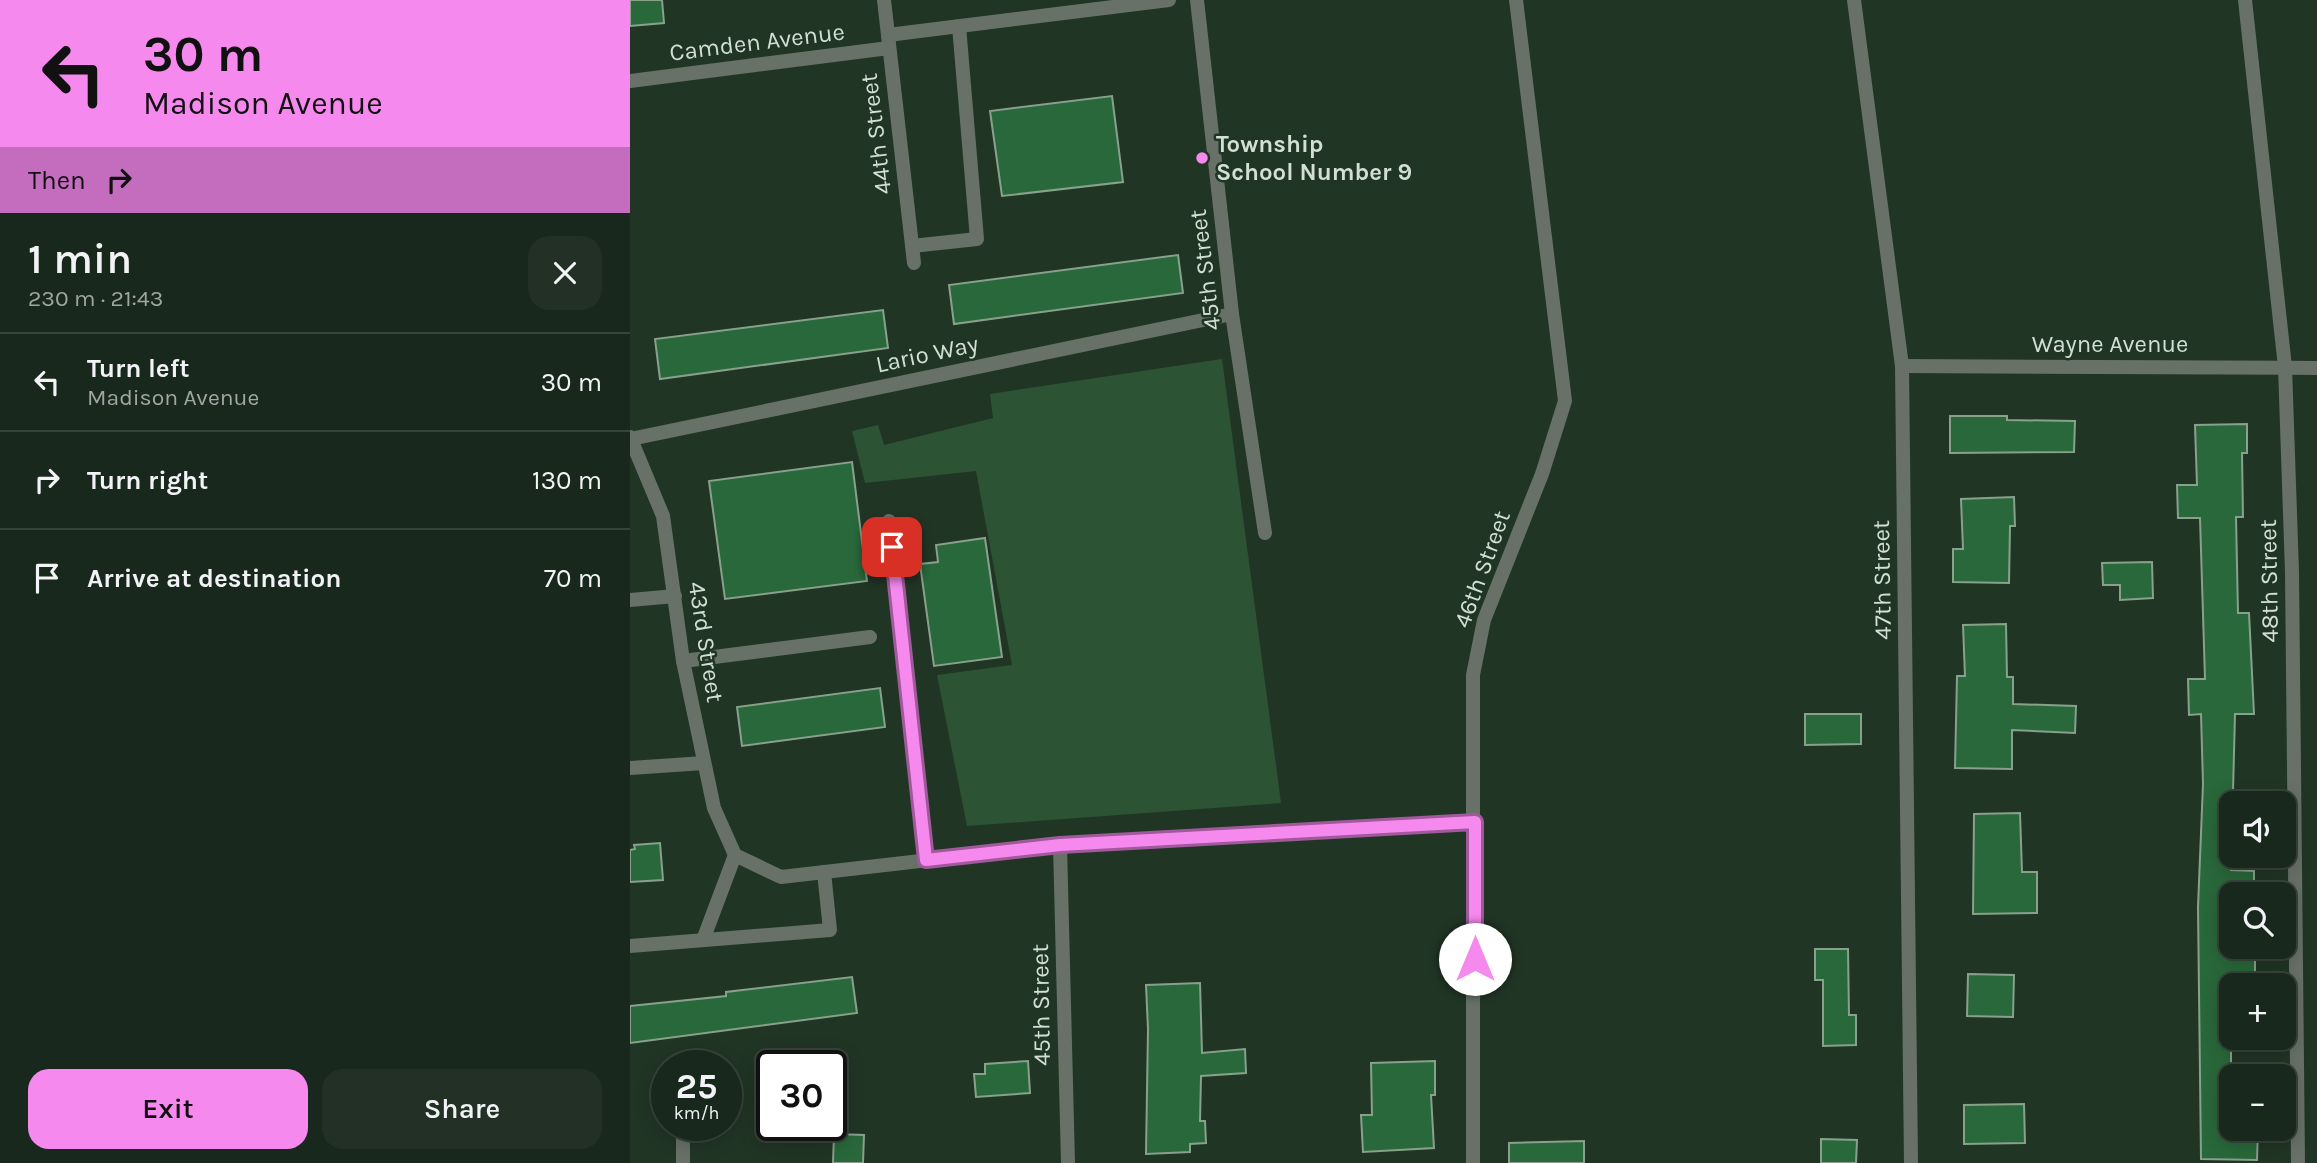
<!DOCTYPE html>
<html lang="en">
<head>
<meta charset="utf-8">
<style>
	body { margin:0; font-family:Karla,sans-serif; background:#223025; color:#f1f3f6; height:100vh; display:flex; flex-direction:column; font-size:26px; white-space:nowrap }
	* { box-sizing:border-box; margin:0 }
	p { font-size:23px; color:#9fa6a3 }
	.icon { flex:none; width:38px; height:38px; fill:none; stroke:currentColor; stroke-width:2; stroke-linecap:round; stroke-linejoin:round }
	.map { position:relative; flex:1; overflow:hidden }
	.sheet { display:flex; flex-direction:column; background:#19281c; width:630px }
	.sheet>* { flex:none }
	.hud { background:#f689ee; color:#111; overflow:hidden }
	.tools { position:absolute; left:1589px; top:791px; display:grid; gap:14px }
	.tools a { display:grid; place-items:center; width:77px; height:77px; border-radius:14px; background:#19281c; box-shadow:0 4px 18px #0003,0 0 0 2px #37443b; font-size:35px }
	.speed { position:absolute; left:21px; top:1050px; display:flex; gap:14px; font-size:35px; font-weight:700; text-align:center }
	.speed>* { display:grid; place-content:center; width:91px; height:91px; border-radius:50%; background:#19281c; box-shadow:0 4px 18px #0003,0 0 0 2px #37443b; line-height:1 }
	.speed small { font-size:18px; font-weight:400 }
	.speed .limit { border:4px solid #111; border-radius:10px; background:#fff; color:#111 }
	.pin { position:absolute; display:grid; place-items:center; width:60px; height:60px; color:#fff; margin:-30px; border-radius:14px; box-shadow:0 4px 10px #0006 }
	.me { position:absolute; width:77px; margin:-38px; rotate:0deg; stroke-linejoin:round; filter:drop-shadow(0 0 5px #0008) }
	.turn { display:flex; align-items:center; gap:24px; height:147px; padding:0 28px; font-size:32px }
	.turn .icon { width:91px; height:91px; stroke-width:2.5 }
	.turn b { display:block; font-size:49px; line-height:60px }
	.then { display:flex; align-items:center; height:66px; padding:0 28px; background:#0003; gap:14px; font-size:26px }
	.round { display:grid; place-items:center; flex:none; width:74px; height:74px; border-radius:21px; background:#223025 }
	.summary { display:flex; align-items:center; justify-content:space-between; height:119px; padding:0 28px }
	h1 { font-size:42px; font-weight:600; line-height:52px }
	.button { display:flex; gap:14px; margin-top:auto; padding:14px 28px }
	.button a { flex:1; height:80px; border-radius:21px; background:#f689ee; color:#111; font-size:28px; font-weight:600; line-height:80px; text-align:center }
	.button a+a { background:#223025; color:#f1f3f6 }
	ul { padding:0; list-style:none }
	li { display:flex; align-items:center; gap:21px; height:98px; padding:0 28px; border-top:2px solid #37443b }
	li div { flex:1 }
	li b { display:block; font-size:26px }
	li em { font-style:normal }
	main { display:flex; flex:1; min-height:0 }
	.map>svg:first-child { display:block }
	.green { fill:#2d5335 }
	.building { fill:#29683a; stroke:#88a08c; stroke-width:2 }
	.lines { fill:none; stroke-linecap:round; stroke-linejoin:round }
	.service { stroke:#677168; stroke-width:14 }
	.minor { stroke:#677168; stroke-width:14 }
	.route-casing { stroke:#a0599b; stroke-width:18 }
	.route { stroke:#f689ee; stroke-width:12 }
	.poi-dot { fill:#f689ee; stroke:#213525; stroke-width:2.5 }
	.labels { text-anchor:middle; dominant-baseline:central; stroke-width:5; stroke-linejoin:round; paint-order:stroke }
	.street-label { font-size:24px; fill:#d2dfd4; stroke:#213525 }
	.poi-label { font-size:24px; font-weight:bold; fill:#d2dfd4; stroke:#213525; text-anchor:start }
</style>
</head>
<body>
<main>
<section class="sheet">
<div class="hud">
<div class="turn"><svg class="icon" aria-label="left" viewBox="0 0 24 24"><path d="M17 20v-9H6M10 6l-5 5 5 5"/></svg><div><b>30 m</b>Madison Avenue</div></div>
<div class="then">Then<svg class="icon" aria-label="right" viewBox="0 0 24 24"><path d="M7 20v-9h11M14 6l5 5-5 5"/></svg></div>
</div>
<div class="summary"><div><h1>1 min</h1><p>230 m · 21:43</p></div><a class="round"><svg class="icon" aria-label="close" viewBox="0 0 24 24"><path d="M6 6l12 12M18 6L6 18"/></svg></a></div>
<ul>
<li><svg class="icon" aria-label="left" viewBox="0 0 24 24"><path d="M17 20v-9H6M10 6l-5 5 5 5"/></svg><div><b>Turn left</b><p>Madison Avenue</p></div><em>30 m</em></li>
<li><svg class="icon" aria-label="right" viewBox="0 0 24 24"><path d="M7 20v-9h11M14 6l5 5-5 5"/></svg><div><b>Turn right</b></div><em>130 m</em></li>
<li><svg class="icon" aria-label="arrive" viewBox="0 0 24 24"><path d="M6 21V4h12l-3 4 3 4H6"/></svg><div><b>Arrive at destination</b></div><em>70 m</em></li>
</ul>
<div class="button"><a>Exit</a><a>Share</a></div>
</section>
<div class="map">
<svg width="1687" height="1163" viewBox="0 0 1687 1163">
	<rect width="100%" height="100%" fill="#213525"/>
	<polygon class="green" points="592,359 651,803 337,826 307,675 382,665 346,471 235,483 222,431 248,425 254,445 363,418 360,394"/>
	<g class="building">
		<polygon points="0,0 32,0 34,23 0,26"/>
		<polygon points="482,96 493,182 372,196 360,111"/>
		<polygon points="548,255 553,293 324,324 319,285"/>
		<polygon points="253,310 258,348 30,379 25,339"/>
		<polygon points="1320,416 1377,416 1377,420 1445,421 1444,452 1320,453"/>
		<polygon points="1617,424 1617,453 1612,453 1613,517 1606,517 1608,613 1619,613 1624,714 1605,714 1601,870 1624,871 1624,894 1601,894 1601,947 1625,947 1625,974 1601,973 1601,1129 1628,1129 1627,1160 1571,1159 1568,907 1573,784 1571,714 1559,715 1558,679 1575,679 1570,518 1548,518 1547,485 1567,485 1565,425"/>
		<polygon points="222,462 237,581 95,599 79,481"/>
		<polygon points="1384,497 1385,526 1380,526 1379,583 1323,582 1323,549 1333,549 1331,499"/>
		<polygon points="355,538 372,657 304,666 290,564 308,562 306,545"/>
		<polygon points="1522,562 1523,598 1490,600 1490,585 1473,585 1472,563"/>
		<polygon points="1376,624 1377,677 1383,677 1383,704 1446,706 1445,733 1382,730 1382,769 1325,768 1327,676 1335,676 1333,625"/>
		<polygon points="250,688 255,727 112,746 107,707"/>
		<polygon points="1175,714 1231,714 1231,744 1175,745"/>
		<polygon points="1390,813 1392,872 1407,872 1407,913 1343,914 1344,814"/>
		<polygon points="30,843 33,880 0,882 0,850 5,849 4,845"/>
		<polygon points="1185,949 1218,949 1219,1015 1226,1015 1226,1045 1193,1046 1193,980 1185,980"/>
		<polygon points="1338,974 1384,975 1383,1017 1337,1016"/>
		<polygon points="222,977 227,1013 0,1043 0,1006 96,996 96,992"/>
		<polygon points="570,983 572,1053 615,1049 616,1073 571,1076 570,1121 575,1121 576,1143 560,1144 560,1152 516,1154 518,1029 516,985"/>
		<polygon points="398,1061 400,1093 346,1097 344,1074 355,1074 355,1064"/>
		<polygon points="805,1061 805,1095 801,1095 804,1148 733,1152 731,1115 742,1115 741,1063"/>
		<polygon points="1394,1104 1395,1143 1334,1144 1334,1105"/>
		<polygon points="204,1134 234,1135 233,1163 203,1163"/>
		<polygon points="1191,1139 1227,1140 1226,1163 1191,1163"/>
		<polygon points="954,1141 954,1163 879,1163 879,1143"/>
	</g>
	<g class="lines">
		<g class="service">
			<polyline points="282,246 347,239 329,26"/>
			<polyline points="259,521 297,860"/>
			<polyline points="53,661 240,637"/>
			<polyline points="73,940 105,855"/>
			<polyline points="0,946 200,930 194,872"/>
		</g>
		<g class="minor">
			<polyline points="254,0 284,263"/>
			<polyline points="567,0 602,314 635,533"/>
			<polyline points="1224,0 1272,366 1281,1163"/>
			<polyline points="1615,0 1655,367 1662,572 1668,1163"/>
			<polyline points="258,35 539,0"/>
			<polyline points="0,81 259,48"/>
			<polyline points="1272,366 1687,368"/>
			<polyline points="0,437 33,516 53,661 84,808 105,855 151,877 430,845 845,822"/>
			<polyline points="1,439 602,314"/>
			<polyline points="0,600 45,596"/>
			<polyline points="0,768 74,763"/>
			<polyline points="430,845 438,1163"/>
			<polyline points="53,1163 53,1125"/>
			<polyline points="843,1163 843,675 854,620 912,474 935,401 886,0"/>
		</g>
	</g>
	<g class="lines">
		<defs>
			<polyline id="route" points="262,547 296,860 430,845 845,822 845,959"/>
		</defs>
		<use href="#route" class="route-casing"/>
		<use href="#route" class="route"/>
	</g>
	<circle class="poi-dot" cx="572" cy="158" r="7"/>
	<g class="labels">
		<g class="street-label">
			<text transform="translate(127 42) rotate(-7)">Camden Avenue</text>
			<text transform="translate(246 134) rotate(-97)">44th Street</text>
			<text transform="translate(575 270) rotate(-97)">45th Street</text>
			<text x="1480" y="344">Wayne Avenue</text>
			<text transform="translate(297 354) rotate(-12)">Lario Way</text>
			<text transform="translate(852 569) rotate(-70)">46th Street</text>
			<text transform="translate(1252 580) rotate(-91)">47th Street</text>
			<text transform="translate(1639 581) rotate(-91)">48th Street</text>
			<text transform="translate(76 642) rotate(81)">43rd Street</text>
			<text transform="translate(411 1005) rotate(-91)">45th Street</text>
		</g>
		<g class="poi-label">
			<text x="586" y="144">Township<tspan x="586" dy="28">School Number 9</tspan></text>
		</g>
	</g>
</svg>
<div class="tools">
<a><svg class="icon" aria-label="sound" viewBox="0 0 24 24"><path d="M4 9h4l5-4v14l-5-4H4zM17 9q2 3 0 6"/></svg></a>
<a><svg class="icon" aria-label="search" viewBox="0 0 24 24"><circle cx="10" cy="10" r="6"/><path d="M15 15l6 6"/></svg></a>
<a>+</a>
<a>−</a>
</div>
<div class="speed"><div>25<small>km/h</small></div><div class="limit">30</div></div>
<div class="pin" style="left:262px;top:547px;background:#d93025"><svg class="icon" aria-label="arrive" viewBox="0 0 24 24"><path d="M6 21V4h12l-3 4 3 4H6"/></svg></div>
<svg class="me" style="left:845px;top:959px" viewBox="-20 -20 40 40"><circle r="19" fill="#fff"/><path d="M0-13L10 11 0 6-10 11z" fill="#f689ee"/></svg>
</div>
</main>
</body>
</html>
